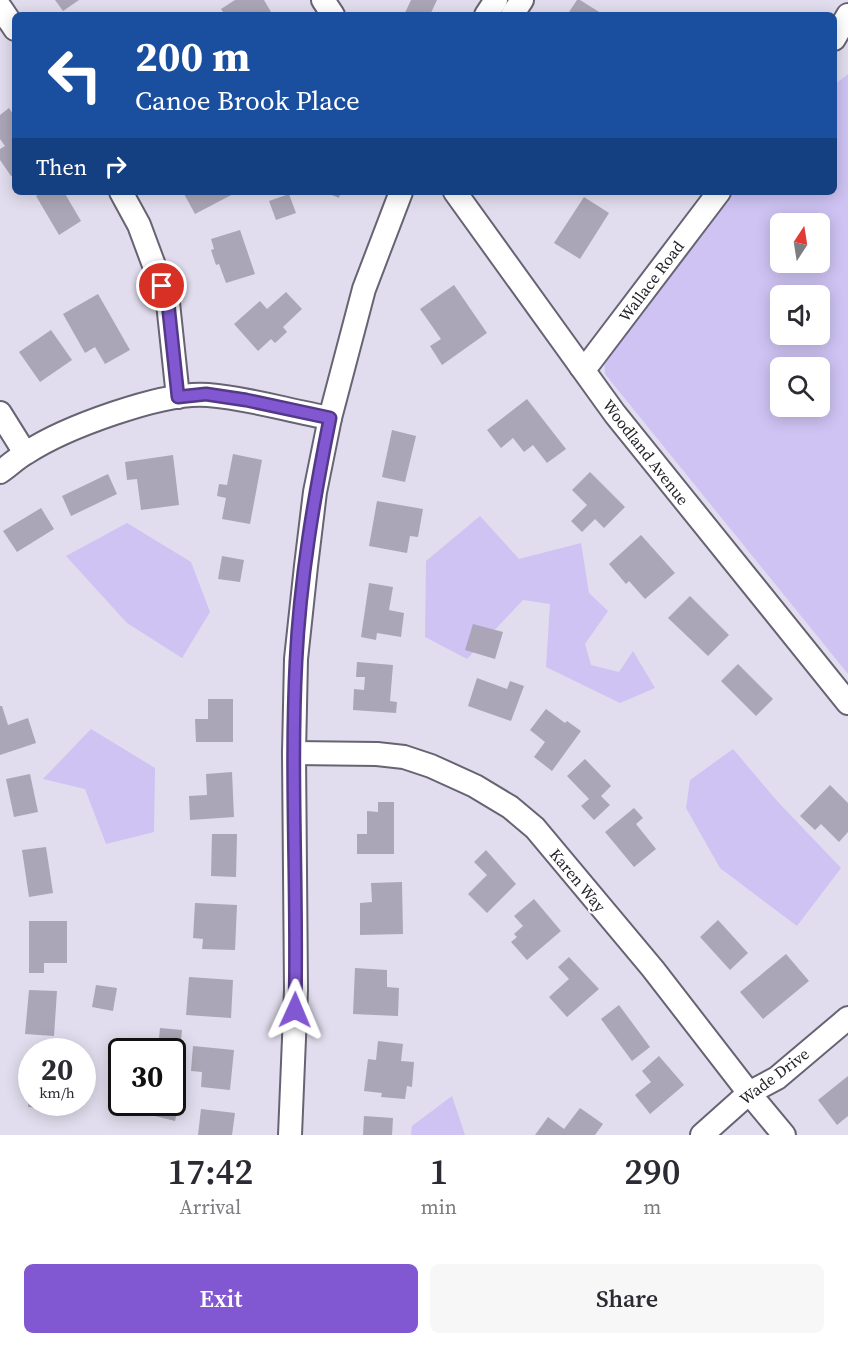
<!DOCTYPE html>
<html lang="en">
<head>
<meta charset="utf-8">
<style>
	body { margin:0; font-family:"Source Serif 4",serif; background:#f7f7f7; color:#2b2b33; height:100vh; display:flex; flex-direction:column; font-size:22px; white-space:nowrap }
	* { box-sizing:border-box; margin:0 }
	p { font-size:20px; color:#7c7c81 }
	.icon { flex:none; width:33px; height:33px; fill:none; stroke:currentColor; stroke-width:2; stroke-linecap:round; stroke-linejoin:round }
	.map { position:relative; height:1135px; overflow:hidden }
	.side { display:flex; flex-direction:column; background:#fff; flex:1 }
	.side>* { flex:none }
	.banner { position:absolute; left:12px; top:12px; width:825px; height:183px; border-radius:9px; box-shadow:0 3px 15px #0003; background:#1a4fa0; color:#fff; overflow:hidden }
	.needle { width:39px; rotate:12deg }
	.tools { position:absolute; left:770px; top:213px; display:grid; gap:12px }
	.tools a { display:grid; place-items:center; width:60px; height:60px; border-radius:9px; background:#fff; box-shadow:0 3px 15px #0003; font-size:30px }
	.speed { position:absolute; left:18px; top:1038px; display:flex; gap:12px; font-size:30px; font-weight:700; text-align:center }
	.speed>* { display:grid; place-content:center; width:78px; height:78px; border-radius:50%; background:#fff; box-shadow:0 3px 15px #0003; line-height:1 }
	.speed small { font-size:15px; font-weight:400 }
	.speed .limit { border:3px solid #111; border-radius:9px; background:#fff; color:#111 }
	.pin { position:absolute; display:grid; place-items:center; width:51px; height:51px; color:#fff; margin:-26px; border:3px solid #fff; border-radius:50%; box-shadow:0 2px 6px #0007 }
	.me { position:absolute; width:66px; margin:-33px; rotate:1deg; stroke-linejoin:round; filter:drop-shadow(0 0 4px #0008) }
	.turn { display:flex; align-items:center; gap:21px; height:126px; padding:0 24px; font-size:27px }
	.turn .icon { width:78px; height:78px; stroke-width:2.5 }
	.turn b { display:block; font-size:42px; line-height:51px }
	.then { display:flex; align-items:center; height:57px; padding:0 24px; background:#0003; gap:12px; font-size:22px }
	.eta { display:flex; justify-content:space-evenly; align-items:center; height:102px; text-align:center }
	.eta b { font-size:36px; font-weight:600; line-height:42px }
	.action { display:flex; gap:12px; margin-top:auto; padding:12px 24px }
	.action a { flex:1; height:69px; border-radius:9px; background:#8158d1; color:#fff; font-size:24px; font-weight:600; line-height:69px; text-align:center }
	.action a+a { background:#f7f7f7; color:#2b2b33 }
	.map>svg:first-child { display:block }
	.green { fill:#cec3f3; fill-rule:evenodd }
	.building { fill:#aaa6b7 }
	.lines { fill:none; stroke-linecap:round; stroke-linejoin:round }
	.street-casing { stroke:#666372; stroke-width:26 }
	.street { stroke:#fff; stroke-width:22 }
	.route-casing { stroke:#543988; stroke-width:15 }
	.route { stroke:#8158d1; stroke-width:10 }
	.labels { text-anchor:middle; dominant-baseline:central; stroke-width:4.5; stroke-linejoin:round; paint-order:stroke }
	.street-label { font-size:16px; fill:#222127; stroke:#fff }
</style>
</head>
<body>
<div class="map">
<svg width="848" height="1135" viewBox="0 0 848 1135">
	<rect width="100%" height="100%" fill="#e1ddee"/>
	<g class="green">
		<path d="M848 74V674L605 374 604 354 734 192H834V85ZM780 224H819V262H780ZM780 296H819V334H780ZM780 368H819V406H780Z"/>
		<polygon points="480,516 519,559 581,543 589,593 608,611 585,644 591,665 619,672 633,651 655,688 620,703 546,667 550,604 523,600 467,659 425,637 426,561"/>
		<polygon points="127,523 191,562 210,612 182,658 127,623 66,556"/>
		<polygon points="91,729 155,768 154,832 106,844 85,789 43,779"/>
		<polygon points="733,749 778,802 841,868 797,926 720,868 686,808 690,780"/>
		<polygon points="452,1096 465,1135 411,1135 412,1126"/>
	</g>
	<g class="building">
		<polygon points="55,0 79,0 63,11"/>
		<polygon points="235,0 264,0 271,12 267,15 225,15 221,9"/>
		<polygon points="411,0 437,0 430,15 404,15"/>
		<polygon points="577,0 580,0 604,15 567,15"/>
		<polygon points="9,108 15,117 15,174 11,176 0,160 0,149 5,146 0,139 0,115"/>
		<polygon points="43,192 64,192 81,221 59,235 36,196"/>
		<polygon points="183,192 237,192 195,214"/>
		<polygon points="325,192 341,192 339,198"/>
		<polygon points="289,194 296,213 276,220 269,201"/>
		<polygon points="584,197 609,213 580,259 554,243"/>
		<polygon points="240,230 255,274 226,283 219,264 216,265 211,250 214,249 211,239"/>
		<polygon points="454,285 487,333 442,365 430,346 441,339 420,309"/>
		<polygon points="286,292 302,309 283,327 287,332 275,343 271,339 258,351 234,324 260,301 267,309"/>
		<polygon points="98,294 130,350 105,364 95,347 85,353 63,314"/>
		<polygon points="51,330 72,360 40,382 19,352"/>
		<polygon points="527,399 566,449 547,463 533,445 524,452 513,438 501,448 487,430"/>
		<polygon points="392,430 416,436 405,482 382,477"/>
		<polygon points="233,454 262,460 250,524 222,519 226,498 217,496 219,484 227,485"/>
		<polygon points="173,455 179,505 141,510 137,479 127,480 125,462"/>
		<polygon points="590,472 625,507 604,528 595,519 582,532 571,521 587,505 572,490"/>
		<polygon points="108,474 117,494 71,516 62,496"/>
		<polygon points="377,501 423,509 418,537 410,536 407,553 369,546"/>
		<polygon points="41,508 54,529 17,552 3,531"/>
		<polygon points="641,535 675,573 645,599 629,581 626,584 609,564"/>
		<polygon points="222,556 244,560 240,582 218,579"/>
		<polygon points="369,583 393,587 389,610 404,613 401,637 377,633 376,640 361,637"/>
		<polygon points="690,596 729,635 708,656 668,618"/>
		<polygon points="473,624 503,632 495,659 465,650"/>
		<polygon points="357,662 393,665 390,701 397,702 396,713 353,710 354,689 364,690 365,677 356,677"/>
		<polygon points="738,664 773,699 756,716 721,681"/>
		<polygon points="477,678 507,689 510,681 524,686 511,721 468,706"/>
		<polygon points="208,699 233,699 233,742 196,742 195,719 208,719"/>
		<polygon points="0,706 2,706 8,725 28,718 36,743 0,755"/>
		<polygon points="546,709 565,723 567,721 581,731 552,771 534,757 545,742 530,730"/>
		<polygon points="585,759 611,786 601,796 610,805 594,820 581,806 589,799 567,776"/>
		<polygon points="232,772 234,817 190,820 189,796 207,795 206,774"/>
		<polygon points="30,774 38,812 14,817 6,779"/>
		<polygon points="830,785 848,803 848,832 839,842 821,824 815,830 800,816"/>
		<polygon points="378,802 394,802 394,854 357,854 357,834 367,834 367,811 378,812"/>
		<polygon points="634,808 643,818 636,824 656,849 634,867 605,832"/>
		<polygon points="212,834 237,834 236,877 211,876"/>
		<polygon points="46,847 53,893 29,897 22,850"/>
		<polygon points="486,850 516,884 487,913 468,894 487,875 474,862"/>
		<polygon points="402,882 403,934 360,935 360,903 372,902 371,883"/>
		<polygon points="534,899 561,931 527,960 511,942 517,937 514,934 523,926 514,916"/>
		<polygon points="195,903 237,905 235,950 202,949 203,939 193,938"/>
		<polygon points="718,920 748,953 730,970 700,937"/>
		<polygon points="29,921 67,921 67,963 44,963 44,973 29,973"/>
		<polygon points="786,954 809,981 763,1019 740,992"/>
		<polygon points="569,957 599,989 567,1017 549,997 569,979 558,967"/>
		<polygon points="355,968 387,970 387,987 399,988 398,1016 353,1014"/>
		<polygon points="189,977 233,980 231,1018 186,1015"/>
		<polygon points="96,985 117,988 113,1011 92,1007"/>
		<polygon points="29,990 57,991 54,1036 25,1034"/>
		<polygon points="619,1005 650,1047 632,1061 601,1019"/>
		<polygon points="160,1028 182,1030 180,1051 158,1049"/>
		<polygon points="378,1041 403,1044 401,1061 414,1062 412,1087 407,1086 405,1099 381,1097 382,1093 364,1091 368,1059 376,1060"/>
		<polygon points="193,1046 234,1050 230,1090 201,1087 202,1072 191,1071"/>
		<polygon points="659,1056 684,1085 650,1114 635,1095 651,1082 642,1071"/>
		<polygon points="848,1076 848,1116 837,1125 818,1100"/>
		<polygon points="30,1084 32,1084 32,1102 67,1102 66,1110 28,1107"/>
		<polygon points="172,1100 179,1102 175,1121 155,1116 158,1102 172,1102"/>
		<polygon points="580,1108 603,1124 595,1135 535,1135 548,1117 564,1129"/>
		<polygon points="201,1109 235,1113 232,1135 198,1135"/>
		<polygon points="364,1116 393,1118 392,1135 363,1135"/>
	</g>
	<g class="lines">
		<defs>
			<g id="street">
				<polyline points="323,0 333,15"/>
				<polyline points="0,7 15,29"/>
				<polyline points="486,15 496,0"/>
				<polyline points="512,15 522,0"/>
				<polyline points="834,39 848,15"/>
				<polyline points="121,192 139,225 168,303 178,397"/>
				<polyline points="455,192 615,414 848,703"/>
				<polyline points="581,367 590,362 719,192"/>
				<polyline points="0,413 25,453"/>
				<path d="M0 472C9 466 17 458 26 453 64 428 163 391 208 395 249 398 289 411 330 418"/>
				<polyline points="294,753 377,754 404,757 431,766 475,786 510,807 535,828 653,969 749,1093 784,1135"/>
				<polyline points="290,1135 296,990 294,753 296,659 306,566 315,492 330,418 364,289 401,192"/>
				<polyline points="702,1135 749,1093 777,1078 848,1018"/>
			</g>
		</defs>
		<use href="#street" class="street-casing"/>
		<use href="#street" class="street"/>
	</g>
	<g class="lines">
		<defs>
			<path id="route" d="M162 286 168 303 178 397 206 394 246 400 330 418C314 498 300 579 296 661 290 777 298 894 295 1010"/>
		</defs>
		<use href="#route" class="route-casing"/>
		<use href="#route" class="route"/>
	</g>
	<g class="labels">
		<g class="street-label">
			<text transform="translate(651 281) rotate(-53)">Wallace Road</text>
			<text transform="translate(646 452) rotate(52)">Woodland Avenue</text>
			<text transform="translate(578 880) rotate(50)">Karen Way</text>
			<text transform="translate(774 1076) rotate(-37)">Wade Drive</text>
		</g>
	</g>
</svg>
<div class="tools">
<a><svg class="needle" viewBox="-14 -14 28 28"><path d="M0-13l5 13h-10z" fill="#e53935"/><path d="M0 13l5-13h-10z" fill="#7c7c81"/></svg></a>
<a><svg class="icon" aria-label="sound" viewBox="0 0 24 24"><path d="M4 9h4l5-4v14l-5-4H4zM17 9q2 3 0 6"/></svg></a>
<a><svg class="icon" aria-label="search" viewBox="0 0 24 24"><circle cx="10" cy="10" r="6"/><path d="M15 15l6 6"/></svg></a>
</div>
<div class="speed"><div>20<small>km/h</small></div><div class="limit">30</div></div>
<div class="pin" style="left:162px;top:286px;background:#d93025"><svg class="icon" aria-label="arrive" viewBox="0 0 24 24"><path d="M6 21V4h12l-3 4 3 4H6"/></svg></div>
<svg class="me" style="left:295px;top:1010px" viewBox="-20 -20 40 40"><path d="M0-17L14 15 0 8-14 15z" fill="#8158d1" stroke="#fff" stroke-width="4"/></svg>
<div class="banner">
<div class="turn"><svg class="icon" aria-label="left" viewBox="0 0 24 24"><path d="M17 20v-9H6M10 6l-5 5 5 5"/></svg><div><b>200 m</b>Canoe Brook Place</div></div>
<div class="then">Then<svg class="icon" aria-label="right" viewBox="0 0 24 24"><path d="M7 20v-9h11M14 6l5 5-5 5"/></svg></div>
</div>
</div>
<section class="side">
<div class="eta">
<div><b>17:42</b><p>Arrival</p></div>
<div><b>1</b><p>min</p></div>
<div><b>290</b><p>m</p></div>
</div>
<div class="action"><a>Exit</a><a>Share</a></div>
</section>
</body>
</html>
